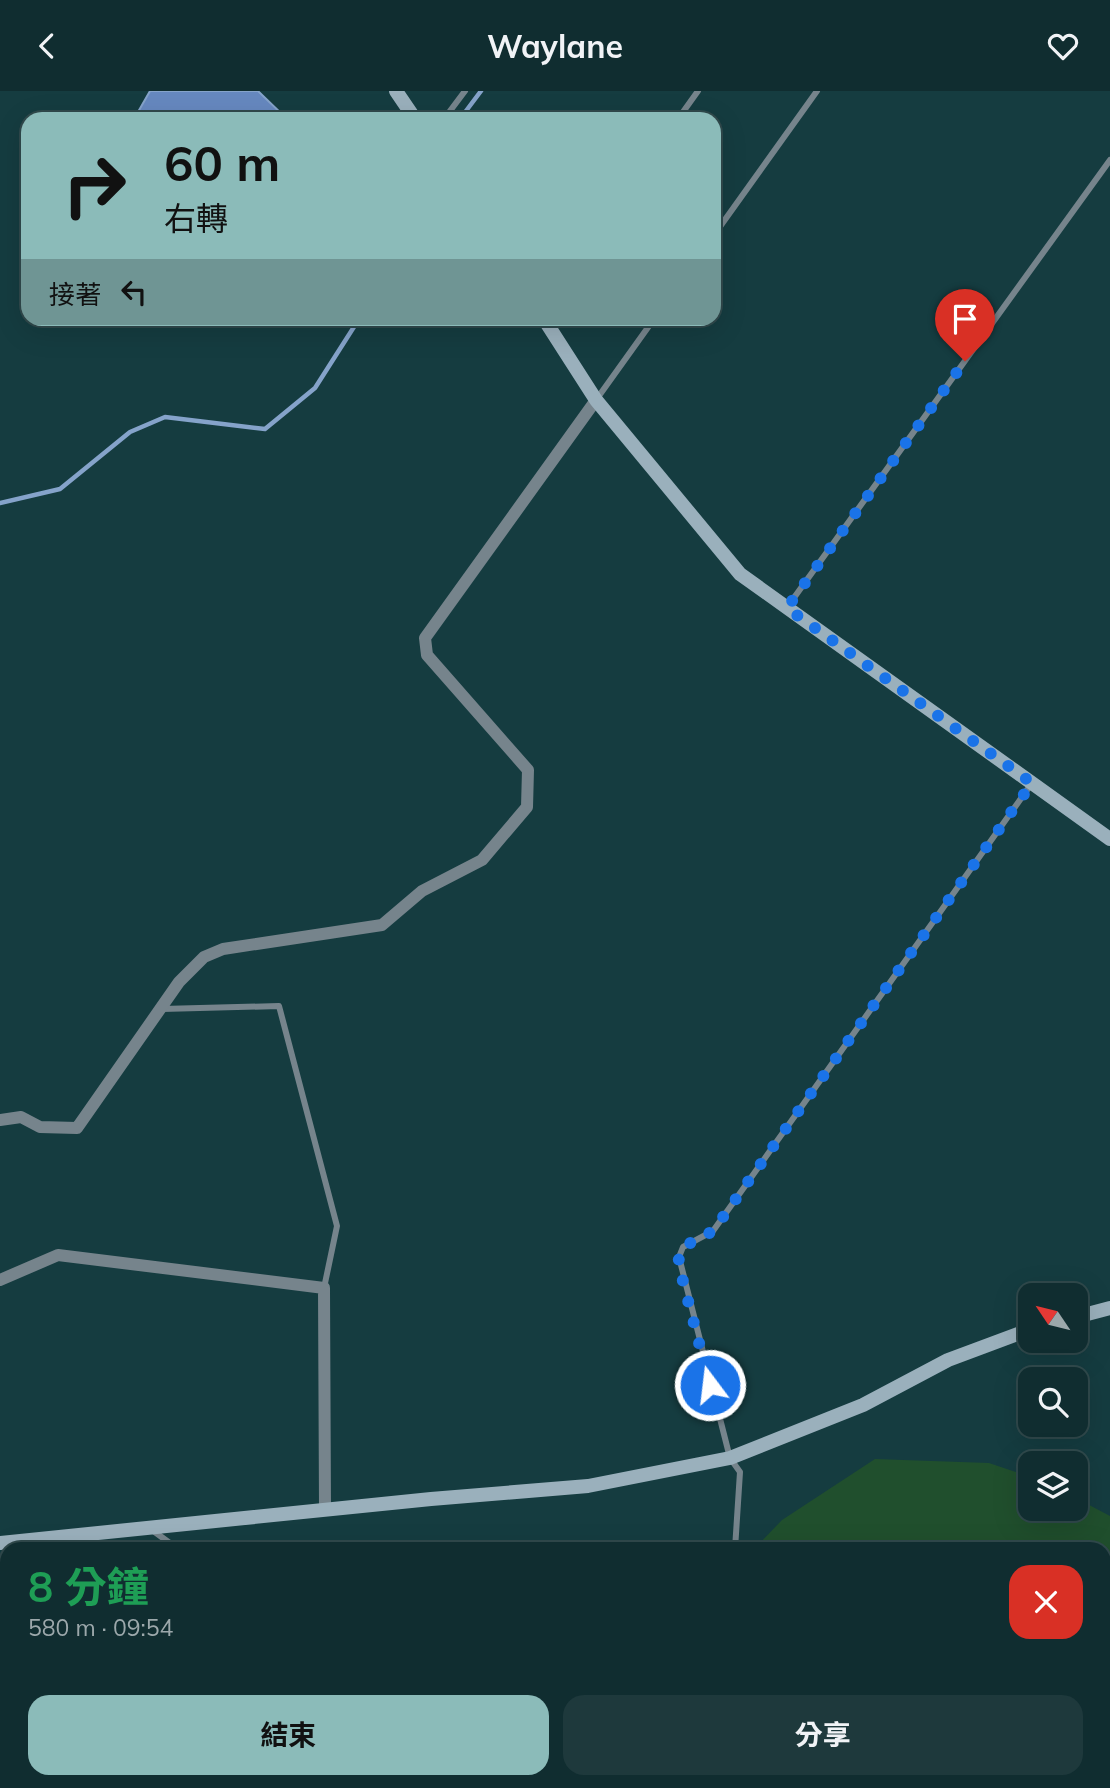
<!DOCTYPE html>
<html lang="zh-TW">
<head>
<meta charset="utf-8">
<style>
	body { margin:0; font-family:Mulish,"Noto Sans TC",sans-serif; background:#1e393c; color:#f1f3f6; height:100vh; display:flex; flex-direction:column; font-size:26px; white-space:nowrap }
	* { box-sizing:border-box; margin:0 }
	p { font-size:23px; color:#9ca8ab }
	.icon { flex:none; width:38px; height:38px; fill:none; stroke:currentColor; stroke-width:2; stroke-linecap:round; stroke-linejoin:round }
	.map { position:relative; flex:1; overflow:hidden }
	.side { position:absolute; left:0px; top:1451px; width:1111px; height:247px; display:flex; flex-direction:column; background:#102d30; border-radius:21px 21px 0 0; box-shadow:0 7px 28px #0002,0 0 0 2px #30494c }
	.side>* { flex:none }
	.top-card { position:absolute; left:21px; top:21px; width:700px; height:214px; border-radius:21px; box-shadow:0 7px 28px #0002,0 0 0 2px #30494c; background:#8bbbb9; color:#111; overflow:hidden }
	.needle { width:46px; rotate:305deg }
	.buttons { position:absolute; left:1018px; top:1192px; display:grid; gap:14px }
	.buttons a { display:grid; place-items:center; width:70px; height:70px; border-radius:14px; background:#102d30; box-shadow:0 7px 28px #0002,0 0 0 2px #30494c; font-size:35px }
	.pin { position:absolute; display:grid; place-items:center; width:60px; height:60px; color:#fff; margin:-72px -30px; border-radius:50% 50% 50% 0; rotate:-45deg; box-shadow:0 0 7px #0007 }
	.pin .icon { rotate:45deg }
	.me { position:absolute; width:77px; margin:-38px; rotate:345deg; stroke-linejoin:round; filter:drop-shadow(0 0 5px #0008) }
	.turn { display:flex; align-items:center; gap:24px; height:147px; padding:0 28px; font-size:32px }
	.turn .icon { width:91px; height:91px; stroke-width:2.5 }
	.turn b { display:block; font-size:49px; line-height:60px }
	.then { display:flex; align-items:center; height:66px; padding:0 28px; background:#0003; gap:14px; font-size:26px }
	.round { display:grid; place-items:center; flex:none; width:74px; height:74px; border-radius:21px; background:#1e393c }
	.head { display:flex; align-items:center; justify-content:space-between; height:119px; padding:0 28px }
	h1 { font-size:42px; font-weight:700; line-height:52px; color:#1e9e55 }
	.primary-button { display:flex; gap:14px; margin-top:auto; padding:14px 28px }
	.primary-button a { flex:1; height:80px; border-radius:21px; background:#8bbbb9; color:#111; font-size:28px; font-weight:700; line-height:80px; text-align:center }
	.primary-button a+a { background:#1e393c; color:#f1f3f6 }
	header { display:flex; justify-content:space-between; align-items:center; height:91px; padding:0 28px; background:#102d30; font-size:32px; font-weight:700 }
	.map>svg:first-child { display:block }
	.green { fill:#204f2d }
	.water { fill:#6688bf; stroke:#85a3ca; stroke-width:2 }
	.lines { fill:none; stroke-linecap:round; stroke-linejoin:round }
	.stream { stroke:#85a3ca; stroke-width:4.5 }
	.lane { stroke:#76848c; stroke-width:6 }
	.street { stroke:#76848c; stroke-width:12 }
	.secondary { stroke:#9ab0bc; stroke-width:14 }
	.route { stroke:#1a73e8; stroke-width:12; stroke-dasharray:0 21.6 }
</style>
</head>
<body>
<header><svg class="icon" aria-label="back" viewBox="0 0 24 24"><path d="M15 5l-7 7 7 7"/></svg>Waylane<svg class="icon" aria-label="heart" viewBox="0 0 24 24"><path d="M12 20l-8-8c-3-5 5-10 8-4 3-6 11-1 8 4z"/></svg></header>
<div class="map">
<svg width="1110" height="1697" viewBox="0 0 1110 1697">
	<rect width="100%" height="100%" fill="#153c40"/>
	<g class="green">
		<polygon points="875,1368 989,1372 1031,1386 1031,1418 1076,1418 1076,1407 1110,1425 1110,1676 1104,1674 1104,1458 754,1458 782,1429"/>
		<polygon points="680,1691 764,1691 768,1697 676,1697"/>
	</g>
	<polygon class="water" points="150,0 258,0 287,28 134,28"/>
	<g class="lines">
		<g class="stream">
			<polyline points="460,28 481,0"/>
			<polyline points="0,412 60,398 130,341 165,326 265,338 315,297 359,228"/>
		</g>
		<g class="lane">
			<polyline points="444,28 465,0"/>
			<polyline points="678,28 698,0"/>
			<polyline points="714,144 817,0"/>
			<polyline points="596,309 654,228"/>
			<polyline points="788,515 1110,69"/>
			<polyline points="162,918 279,915 337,1135 324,1197"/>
			<polyline points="152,1439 178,1458"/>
			<polyline points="735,1458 740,1381 730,1367 679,1166 683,1156 713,1140 1032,692"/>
			<polyline points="52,1690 54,1697"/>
			<polyline points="336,1690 338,1697"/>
			<polyline points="496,1690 505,1697"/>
			<polyline points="818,1690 822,1697"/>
			<polyline points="671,1697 675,1690"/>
			<polyline points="855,1697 860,1690"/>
		</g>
		<g class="street">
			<polyline points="0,1029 21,1026 40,1036 77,1037 179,891 204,866 223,858 382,834 422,800 482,769 527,716 528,679 427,564 425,547 596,309"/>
			<polyline points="0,1189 58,1164 324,1197 325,1418"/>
		</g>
		<g class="secondary">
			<polyline points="396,0 415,28"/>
			<polyline points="544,228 596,309 740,483 1110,748"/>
			<polyline points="1076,1226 1110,1217"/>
			<polyline points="0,1452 431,1408 588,1395 730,1367 863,1314 948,1269 1031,1238"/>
		</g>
	</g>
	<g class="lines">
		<polyline class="route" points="710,1294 678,1171 683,1156 713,1140 1032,692 787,517 965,270"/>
	</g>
</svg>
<div class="buttons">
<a><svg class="needle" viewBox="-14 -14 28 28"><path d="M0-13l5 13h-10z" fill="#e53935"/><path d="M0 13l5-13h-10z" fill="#9ca8ab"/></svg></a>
<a><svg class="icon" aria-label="search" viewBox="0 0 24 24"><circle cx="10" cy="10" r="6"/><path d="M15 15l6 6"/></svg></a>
<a><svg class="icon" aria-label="layers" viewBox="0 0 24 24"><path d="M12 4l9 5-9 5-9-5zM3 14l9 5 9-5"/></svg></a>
</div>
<div class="pin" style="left:965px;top:270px;background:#d93025"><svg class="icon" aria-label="arrive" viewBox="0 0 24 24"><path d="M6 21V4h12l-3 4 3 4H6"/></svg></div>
<svg class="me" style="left:710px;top:1294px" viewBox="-20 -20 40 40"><circle r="17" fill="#1a73e8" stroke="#fff" stroke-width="3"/><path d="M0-11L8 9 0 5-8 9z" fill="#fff"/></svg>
<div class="top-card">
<div class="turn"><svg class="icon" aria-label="right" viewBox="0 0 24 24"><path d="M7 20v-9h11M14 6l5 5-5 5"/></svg><div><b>60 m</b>右轉</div></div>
<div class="then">接著<svg class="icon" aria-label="left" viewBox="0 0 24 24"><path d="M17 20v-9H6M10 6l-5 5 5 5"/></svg></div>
</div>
<section class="side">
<div class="head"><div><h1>8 分鐘</h1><p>580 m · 09:54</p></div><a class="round" style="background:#d93025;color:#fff"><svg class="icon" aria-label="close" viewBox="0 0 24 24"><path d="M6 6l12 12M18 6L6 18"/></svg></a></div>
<div class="primary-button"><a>結束</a><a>分享</a></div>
</section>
</div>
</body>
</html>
